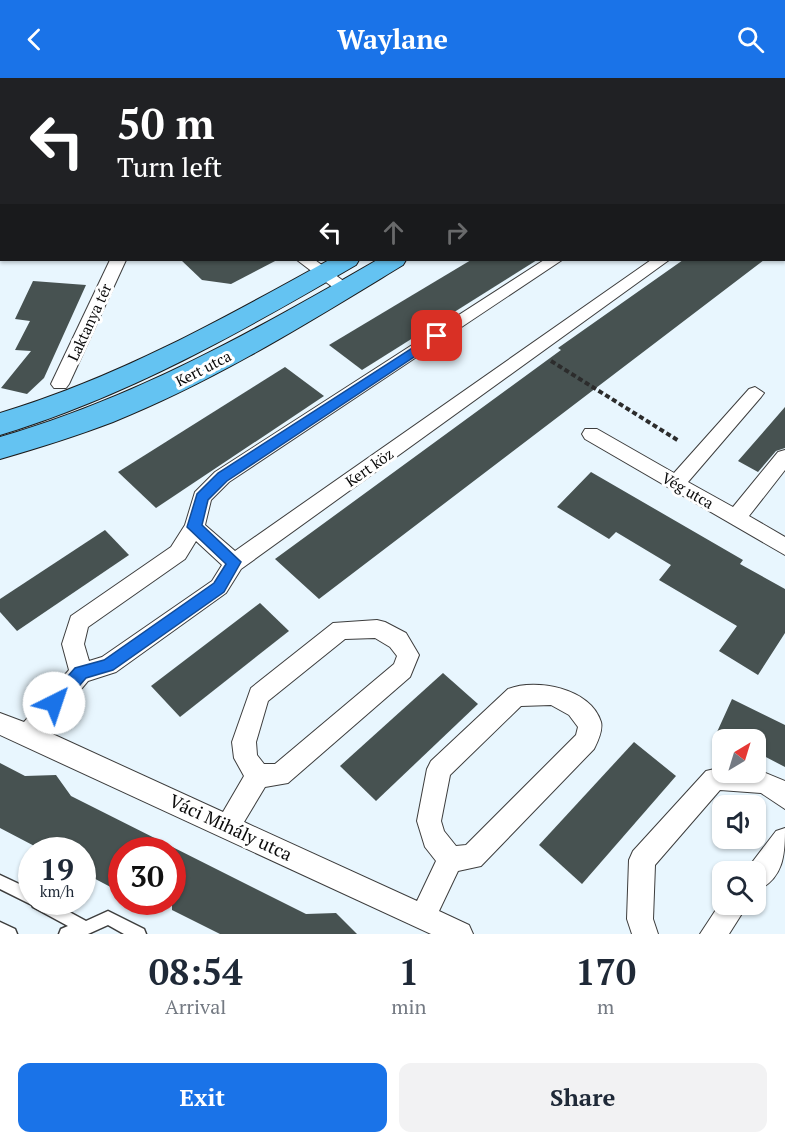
<!DOCTYPE html>
<html lang="en">
<head>
<meta charset="utf-8">
<style>
	body { margin:0; font-family:"PT Serif",serif; background:#f2f2f3; color:#1f2937; height:100vh; display:flex; flex-direction:column; font-size:22px; white-space:nowrap }
	* { box-sizing:border-box; margin:0 }
	p { font-size:20px; color:#747a83 }
	.icon { flex:none; width:33px; height:33px; fill:none; stroke:currentColor; stroke-width:2; stroke-linecap:round; stroke-linejoin:round }
	.map { position:relative; height:856px; overflow:hidden }
	.panel { display:flex; flex-direction:column; background:#fff; flex:1 }
	.panel>* { flex:none }
	.hud { position:absolute; left:0px; top:0px; width:786px; height:183px; box-shadow:0 2px 4px #0004; background:#202124; color:#fff; overflow:hidden }
	.needle { width:39px; rotate:38deg }
	.tools { position:absolute; left:712px; top:651px; display:grid; gap:12px }
	.tools a { display:grid; place-items:center; width:54px; height:54px; border-radius:12px; background:#fff; box-shadow:0 2px 4px #0004; font-size:30px }
	.speed { position:absolute; left:18px; top:759px; display:flex; gap:12px; font-size:30px; font-weight:700; text-align:center }
	.speed>* { display:grid; place-content:center; width:78px; height:78px; border-radius:50%; background:#fff; box-shadow:0 2px 4px #0004; line-height:1 }
	.speed small { font-size:15px; font-weight:400 }
	.speed .limit { border:9px solid #d22; background:#fff; color:#111 }
	.pin { position:absolute; display:grid; place-items:center; width:51px; height:51px; color:#fff; margin:-26px; border-radius:12px; box-shadow:0 3px 9px #0006 }
	.me { position:absolute; width:66px; margin:-33px; rotate:41deg; stroke-linejoin:round; filter:drop-shadow(0 0 4px #0008) }
	.turn { display:flex; align-items:center; gap:21px; height:126px; padding:0 18px; font-size:27px }
	.turn .icon { width:78px; height:78px; stroke-width:2.5 }
	.turn b { display:block; font-size:42px; line-height:51px }
	.lanes { display:flex; align-items:center; height:57px; padding:0 18px; background:#0003; justify-content:center; gap:30px; direction:ltr }
	.lanes .off { opacity:.35 }
	.eta { display:flex; justify-content:space-evenly; align-items:center; height:102px; text-align:center }
	.eta b { font-size:36px; font-weight:700; line-height:42px }
	.action { display:flex; gap:12px; margin-top:auto; padding:12px 18px }
	.action a { flex:1; height:69px; border-radius:12px; background:#1a73e8; color:#fff; font-size:24px; font-weight:700; line-height:69px; text-align:center }
	.action a+a { background:#f2f2f3; color:#1f2937 }
	header { display:flex; justify-content:space-between; align-items:center; height:78px; padding:0 18px; background:#1a73e8; color:#fff; font-size:27px; font-weight:700 }
	.map>svg:first-child { display:block }
	.building { fill:#475251 }
	.lines { fill:none; stroke-linecap:round; stroke-linejoin:round }
	.service-casing { stroke:#3d3d3d; stroke-width:3 }
	.minor-casing { stroke:#3d3d3d; stroke-width:2 }
	.primary-casing { stroke:#1b1b1b; stroke-width:2 }
	.path { stroke:#2c2c2c; stroke-width:4; stroke-dasharray:5 3; stroke-linecap:butt }
	.service { fill:#fff; fill-rule:evenodd }
	.minor { fill:#fff; fill-rule:evenodd }
	.primary { fill:#64c3f2; fill-rule:evenodd }
	.route { fill:#1a73e8; stroke:#114b97; stroke-width:1.5 }
	.labels { text-anchor:middle; dominant-baseline:central; stroke-width:6; stroke-linejoin:round; paint-order:stroke }
	.street-label { font-size:15px; fill:#0a0a0a; stroke:#fff }
	.near-street-label { font-size:18px; fill:#0a0a0a; stroke:#fff }
</style>
</head>
<body>
<header><svg class="icon" aria-label="back" viewBox="0 0 24 24"><path d="M15 5l-7 7 7 7"/></svg>Waylane<svg class="icon" aria-label="search" viewBox="0 0 24 24"><circle cx="10" cy="10" r="6"/><path d="M15 15l6 6"/></svg></header>
<div class="map">
<svg width="785" height="856" viewBox="0 0 785 856">
	<rect width="100%" height="100%" fill="#e8f6fe"/>
	<g class="building">
		<polygon points="181,182 277,182 231,206 202,202"/>
		<polygon points="471,182 537,182 362,292 329,267"/>
		<polygon points="683,182 764,182 319,521 275,481 561,272 558,270"/>
		<polygon points="33,203 86,207 44,300 27,316 1,310 31,273 15,272 30,243 15,241"/>
		<polygon points="285,289 324,318 156,430 118,394"/>
		<polygon points="785,329 785,370 776,373 758,394 738,383"/>
		<polygon points="591,394 743,482 740,486 785,511 785,555 758,597 719,573 737,548 659,502 671,487 616,454 609,461 557,429"/>
		<polygon points="105,452 129,477 17,553 0,534 0,521"/>
		<polygon points="260,525 289,553 180,639 151,608"/>
		<polygon points="443,595 478,626 376,723 340,688"/>
		<polygon points="732,621 785,647 785,689 756,674 756,662 732,662 717,654"/>
		<polygon points="634,664 676,698 582,806 539,767"/>
		<polygon points="0,685 25,698 56,697 71,718 306,836 336,835 357,856 220,856 172,832 172,772 122,772 122,815 82,794 82,772 42,772 0,750"/>
	</g>
	<g class="lines">
		<defs>
			<g id="service">
				<polygon points="470,0 478,0 477,2 468,2"/>
				<polygon points="579,0 589,2 580,2"/>
				<polygon points="0,797 32,812 32,824 51,824 86,843 108,833 144,851 146,856 124,856 108,847 88,856 59,856 61,851 68,848 33,829 32,827 0,811"/>
				<polygon points="0,844 15,851 17,856 0,856"/>
			</g>
			<g id="minor">
				<polygon points="0,0 7,0 1,4"/>
				<polygon points="298,0 313,0 297,2"/>
				<polygon points="785,28 785,37 784,37 784,28"/>
				<polygon points="0,81 2,81 0,90"/>
				<rect x="784" y="143" width="1" height="8"/>
				<polygon points="110,182 126,182 69,306 66,310 54,310 51,306"/>
				<polygon points="297,182 315,182 353,210 351,214 339,214"/>
				<path d="M544 182H562L229 404 211 422 205 447 235 473 651 182H669L241 491 226 515 116 594 88 603 46 653 223 734 244 698 234 680 232 664 251 610 333 545 377 542 385 544 406 555 419 577 410 599 288 705 265 709 244 744 417 823 436 783 425 769 417 743 427 691 431 683 508 611C536 600 591 610 601 644 603 652 598 663 594 671L481 788 458 793 439 833 469 847 473 856H431L0 657V635L24 644 69 592 62 566 71 538 171 469 185 447 195 414 215 394ZM196 463 222 487 212 503 102 579 89 583 84 566 88 549 185 481ZM375 560 390 569 397 578 394 586 275 686H264L257 677 256 664 268 623 345 561ZM551 627 569 637 578 649 576 657 466 767 456 768 444 753 441 743 450 697 521 628Z"/>
				<polygon points="755,309 764,315 761,319 688,404 733,429 778,374 785,372 785,392 749,438 785,459 785,477 585,361 582,356 585,351 597,351 674,395 749,311"/>
				<polygon points="723,689 723,694 756,694 756,691 785,703 785,731 761,715 720,712 655,787 653,841 658,856 632,856 627,841 629,782 633,773 706,693"/>
				<path d="M785 750C785 776 784 801 756 813V794H746L747 791 776 753Z"/>
				<polygon points="723,821 723,826 748,826 729,856 700,856"/>
			</g>
			<g id="primary">
				<polygon points="653,0 674,0 652,2"/>
				<polygon points="691,0 713,0 690,2"/>
				<path d="M329 182H359L356 187C241 254 128 318 0 357V335C117 300 223 241 329 182Z"/>
				<path d="M377 182H406L403 187C309 244 215 303 113 344 76 358 38 370 0 381V359C135 320 256 252 377 182Z"/>
			</g>
		</defs>
		<use href="#service" class="service-casing"/>
		<use href="#minor" class="minor-casing"/>
		<use href="#primary" class="primary-casing"/>
		<polyline class="path" points="551,283 679,363"/>
		<use href="#service" class="service"/>
		<use href="#minor" class="minor"/>
		<use href="#primary" class="primary"/>
	</g>
	<polygon class="route" points="437,254 441,256 441,261 227,403 208,422 202,447 241,484 224,514 113,592 86,600 60,630 54,632 49,630 46,625 49,620 75,590 104,582 214,505 226,486 187,449 197,416 218,395"/>
	<g class="labels">
		<g class="street-label">
			<text transform="translate(89 244) rotate(-65)">Laktanya tér</text>
			<text transform="translate(203 290) rotate(-27)">Kert utca</text>
			<text transform="translate(369 389) rotate(-35)">Kert köz</text>
			<text transform="translate(688 412) rotate(30)">Vég utca</text>
		</g>
		<g class="near-street-label">
			<text transform="translate(231 749) rotate(25)">Váci Mihály utca</text>
		</g>
	</g>
</svg>
<div class="tools">
<a><svg class="needle" viewBox="-14 -14 28 28"><path d="M0-13l5 13h-10z" fill="#e53935"/><path d="M0 13l5-13h-10z" fill="#747a83"/></svg></a>
<a><svg class="icon" aria-label="sound" viewBox="0 0 24 24"><path d="M4 9h4l5-4v14l-5-4H4zM17 9q2 3 0 6"/></svg></a>
<a><svg class="icon" aria-label="search" viewBox="0 0 24 24"><circle cx="10" cy="10" r="6"/><path d="M15 15l6 6"/></svg></a>
</div>
<div class="speed"><div>19<small>km/h</small></div><div class="limit">30</div></div>
<div class="pin" style="left:437px;top:258px;background:#d93025"><svg class="icon" aria-label="arrive" viewBox="0 0 24 24"><path d="M6 21V4h12l-3 4 3 4H6"/></svg></div>
<svg class="me" style="left:54px;top:625px" viewBox="-20 -20 40 40"><circle r="19" fill="#fff"/><path d="M0-13L10 11 0 6-10 11z" fill="#1a73e8"/></svg>
<div class="hud">
<div class="turn"><svg class="icon" aria-label="left" viewBox="0 0 24 24"><path d="M17 20v-9H6M10 6l-5 5 5 5"/></svg><div><b>50 m</b>Turn left</div></div>
<div class="lanes"><svg class="icon" aria-label="left" viewBox="0 0 24 24"><path d="M17 20v-9H6M10 6l-5 5 5 5"/></svg><svg class="icon off" aria-label="ahead" viewBox="0 0 24 24"><path d="M12 20V5M6 11l6-6 6 6"/></svg><svg class="icon off" aria-label="right" viewBox="0 0 24 24"><path d="M7 20v-9h11M14 6l5 5-5 5"/></svg></div>
</div>
</div>
<section class="panel">
<div class="eta">
<div><b>08:54</b><p>Arrival</p></div>
<div><b>1</b><p>min</p></div>
<div><b>170</b><p>m</p></div>
</div>
<div class="action"><a>Exit</a><a>Share</a></div>
</section>
</body>
</html>
